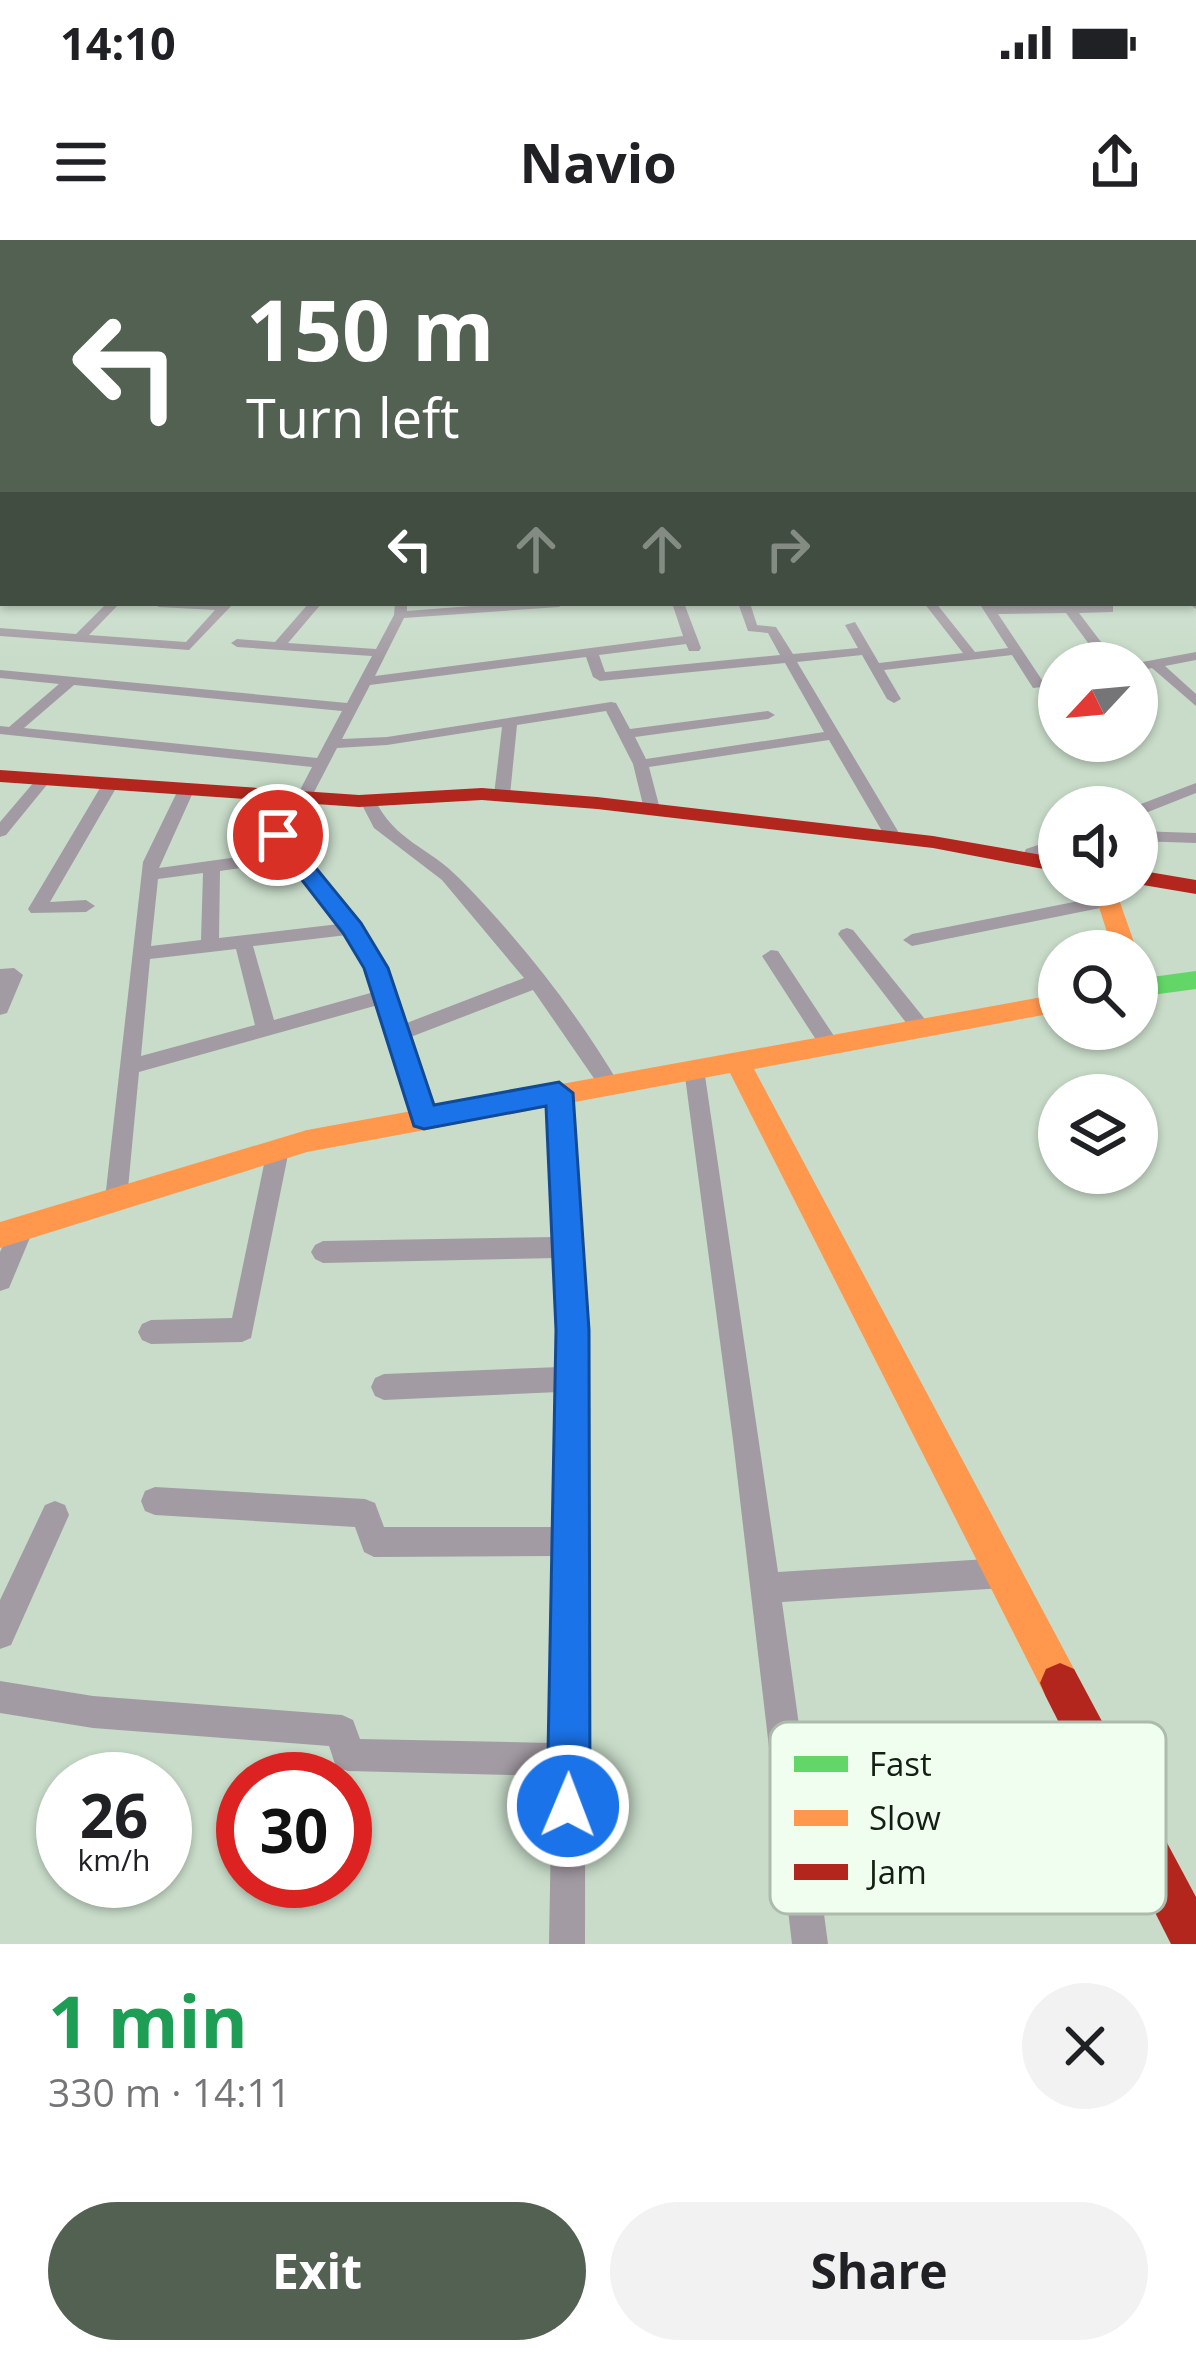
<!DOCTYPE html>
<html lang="en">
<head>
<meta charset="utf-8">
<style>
	body { margin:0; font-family:"Open Sans",sans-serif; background:#f2f2f2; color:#202124; height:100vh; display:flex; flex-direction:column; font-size:45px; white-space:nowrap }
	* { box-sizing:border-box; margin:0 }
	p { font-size:39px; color:#757577 }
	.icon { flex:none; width:66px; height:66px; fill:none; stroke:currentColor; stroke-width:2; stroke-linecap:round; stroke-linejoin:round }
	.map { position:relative; height:1704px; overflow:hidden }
	.sheet { display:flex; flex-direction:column; background:#fff; flex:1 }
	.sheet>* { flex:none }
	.banner { position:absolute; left:0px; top:0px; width:1197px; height:366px; box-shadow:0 3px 9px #0004; background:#526152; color:#fff; overflow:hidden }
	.needle { width:78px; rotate:244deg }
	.tools { position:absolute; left:1038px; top:402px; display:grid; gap:24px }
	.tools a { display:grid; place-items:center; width:120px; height:120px; border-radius:50%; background:#fff; box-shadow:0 3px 9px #0004; font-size:60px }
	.speed { position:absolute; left:36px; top:1512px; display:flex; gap:24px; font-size:60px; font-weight:700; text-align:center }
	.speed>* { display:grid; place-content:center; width:156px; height:156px; border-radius:50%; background:#fff; box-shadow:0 3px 9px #0004; line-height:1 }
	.speed small { font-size:30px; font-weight:400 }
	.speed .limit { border:18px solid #d22; background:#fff; color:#111 }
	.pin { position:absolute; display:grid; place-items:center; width:102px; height:102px; color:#fff; margin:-51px; border:6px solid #fff; border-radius:50%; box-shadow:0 3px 12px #0007 }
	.me { position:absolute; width:132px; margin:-66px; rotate:1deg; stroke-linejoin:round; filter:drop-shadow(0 0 9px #0008) }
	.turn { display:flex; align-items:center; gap:42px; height:252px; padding:0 48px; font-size:54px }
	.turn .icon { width:156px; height:156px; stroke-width:2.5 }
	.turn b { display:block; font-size:84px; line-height:102px }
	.lanes { display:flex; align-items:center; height:114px; padding:0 48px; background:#0003; justify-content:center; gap:60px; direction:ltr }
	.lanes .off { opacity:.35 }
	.round { display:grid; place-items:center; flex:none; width:126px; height:126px; border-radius:63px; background:#f2f2f2 }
	.headline { display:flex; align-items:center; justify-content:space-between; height:204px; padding:0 48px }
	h1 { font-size:72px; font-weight:700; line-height:90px; color:#1e9e55 }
	.button { display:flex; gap:24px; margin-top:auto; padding:24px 48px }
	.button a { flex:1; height:138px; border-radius:72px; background:#526152; color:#fff; font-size:48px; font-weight:700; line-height:138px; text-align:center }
	.button a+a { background:#f2f2f2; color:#202124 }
	.status { display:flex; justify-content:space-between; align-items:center; height:84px; padding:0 60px; background:#fff; direction:ltr }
	.status svg { height:33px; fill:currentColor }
	header { display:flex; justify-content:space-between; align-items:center; height:156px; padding:0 48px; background:#fff; font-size:54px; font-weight:700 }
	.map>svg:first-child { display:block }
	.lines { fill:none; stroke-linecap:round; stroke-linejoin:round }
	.street { fill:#a39ba3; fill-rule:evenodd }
	.fast { fill:#63d668; fill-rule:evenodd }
	.slow { fill:#ff974d; fill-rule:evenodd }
	.jam { fill:#b3261e; fill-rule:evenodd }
	.route { fill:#1a73e8; stroke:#114b97; stroke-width:3 }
	.key { fill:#f0fef0; stroke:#adbbad; stroke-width:3 }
	.key-label { font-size:33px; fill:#121f12 }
</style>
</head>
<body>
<div class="status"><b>14:10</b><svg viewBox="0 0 49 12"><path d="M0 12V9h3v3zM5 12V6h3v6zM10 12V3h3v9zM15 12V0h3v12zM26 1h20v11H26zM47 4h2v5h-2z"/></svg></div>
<header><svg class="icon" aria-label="menu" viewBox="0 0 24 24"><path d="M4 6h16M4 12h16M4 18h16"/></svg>Navio<svg class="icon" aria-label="share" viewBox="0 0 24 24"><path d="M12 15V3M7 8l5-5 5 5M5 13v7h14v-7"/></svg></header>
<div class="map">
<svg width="1196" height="1704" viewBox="0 0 1196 1704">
	<rect width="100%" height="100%" fill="#c8dcc9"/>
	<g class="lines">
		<g class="street">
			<polygon points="3,183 3,190 0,191 0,184"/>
			<rect x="1194" y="198" width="2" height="6"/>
			<polygon points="3,231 3,238 0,239 0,232"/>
			<rect x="1194" y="244" width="2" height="7"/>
			<rect x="1194" y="286" width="2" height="7"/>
			<rect x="0" y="305" width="3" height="7"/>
			<rect x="0" y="350" width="3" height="8"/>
			<polygon points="1194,359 1196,360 1196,369 1188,363 1194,363"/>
			<polygon points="107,363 120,363 89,395 186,402 215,370 159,367 153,363 234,363 189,410 0,396 0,388 76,394"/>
			<path d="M309 363H322L288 403 376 409 394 375 395 363H407V371L510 363H565L559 367 404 378 375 436 683 396 672 363H684L701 408 699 411H689L686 404 599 415 605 432 780 415 768 393 748 391 738 363H750L757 385 776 387 793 414 858 408 845 385 855 382 879 423 963 413 924 363H936L975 412 1008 408 979 363H991L993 366 1109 365 1113 366V372L1079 373 1117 423H1103L1066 373 998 374 1042 440 1059 437V445L1033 448 1012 415 884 430 901 459 894 463 887 459 862 415 797 422 902 598 894 603 886 598 829 500 649 527 660 569 652 574 644 569 633 524 606 471 517 485 510 555 502 560 494 555 502 487 387 505 337 508 310 560 300 561 286 595 358 684 385 728 404 784 524 738 442 640 374 588 360 561 368 556 374 558C395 602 428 606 460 639 519 699 576 771 619 844L616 850H602L533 750 408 798 435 878 432 884H416L413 878 378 765 139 832 127 959 124 966 116 969 108 966 105 959 143 622 179 548 187 543 195 548 159 628 282 611 270 595 286 556 299 552 312 527 0 494V486L9 487 59 444 0 438V430L347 463 372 416 237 407 231 403 237 399 275 402ZM586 417 593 437 600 441 785 423 824 492 646 519 635 497 768 479 775 475 768 471 630 489 616 463 611 462 387 497 342 499 370 445ZM74 445 342 471 317 518 24 488ZM290 621 339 684 219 698 220 631ZM203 633 201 700 151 706 158 639ZM347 695 367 728 374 752 274 780 253 706ZM236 709 255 785 141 816 150 719Z"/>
			<polygon points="1196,412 1196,420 1165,426 1196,454 1196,466 1152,428 1137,431 1137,423"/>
			<polygon points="45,533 50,535 50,541 6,595 0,597 0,582 40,535"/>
			<polygon points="111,538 119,543 50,662 86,660 95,666 86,672 31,673 28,669 103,543"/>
			<polygon points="1196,543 1196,553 1143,574 1137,576 1137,567 1133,567"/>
			<polygon points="1137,591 1196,593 1196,603 1137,601"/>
			<polygon points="1059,598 1059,609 1041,615 1040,624 1028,624 1024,613 1026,609"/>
			<polygon points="1109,655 1115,657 1115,665 912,706 903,700 912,694"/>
			<polygon points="847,688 853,690 928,783 931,788 928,793 914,793 841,698 838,694 841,690"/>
			<polygon points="771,710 778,711 836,799 839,804 836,809 822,809 762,716"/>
			<polygon points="14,728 23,735 7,773 0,775 0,729"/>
			<polygon points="694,821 704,829 778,1332 1004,1318 1014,1323 1019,1333 1014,1343 1004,1348 782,1362 810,1565 1130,1560 1142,1565 1147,1577 1142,1589 1130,1594 814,1599 828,1704 792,1704 733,1200 684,829"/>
			<polygon points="559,845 566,847 570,853 586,1091 585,1704 549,1704 552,1536 348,1531 336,1527 329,1506 93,1488 0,1473 0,1441 93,1456 342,1475 353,1480 360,1499 553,1503 556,1316 374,1317 364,1312 355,1287 155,1275 145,1271 141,1261 145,1251 155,1247 365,1259 375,1263 384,1287 557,1287 559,1152 384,1160 375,1156 371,1147 375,1138 384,1134 560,1127 557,1018 323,1023 315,1019 311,1012 315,1005 323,1001 556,997 548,853 552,847"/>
			<polygon points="278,901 286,904 289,910 251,1098 242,1102 151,1104 142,1100 138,1092 142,1084 151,1080 232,1078 267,910 270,904"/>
			<polygon points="22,978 30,981 34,988 9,1048 0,1051 0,1012 14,981"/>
			<polygon points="55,1261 65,1265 69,1275 11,1405 0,1409 0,1360 45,1265"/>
		</g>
		<polygon class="fast" points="1196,731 1196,749 1137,757 1137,739"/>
		<g class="slow">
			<polygon points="1092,645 1114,645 1137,711 1113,711"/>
			<polygon points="1059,754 1059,772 754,829 1074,1429 1080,1443 1074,1457 1060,1463 1046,1457 730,833 307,912 0,1008 0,982 307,890"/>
		</g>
		<g class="jam">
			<rect x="0" y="260" width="3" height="8"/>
			<polygon points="0,530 359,555 482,548 597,557 933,596 1059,618 1059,632 933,608 597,569 482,560 359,567 0,542"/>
			<polygon points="1137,630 1196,640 1196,654 1137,644"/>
			<polygon points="1060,1423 1074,1429 1196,1657 1196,1704 1171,1704 1046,1457 1040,1443 1046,1429"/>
		</g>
	</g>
	<linearGradient id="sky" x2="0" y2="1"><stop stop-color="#87bbc8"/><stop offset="0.43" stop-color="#e6efe7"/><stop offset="1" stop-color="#e6efe7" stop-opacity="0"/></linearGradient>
	<rect width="1196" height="421" fill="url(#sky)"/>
	<polygon class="route" points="278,588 285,590 361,683 388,728 434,865 559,842 573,853 589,1090 590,1566 584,1582 568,1588 553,1582 547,1566 556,1090 546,866 424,889 414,886 364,728 343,693 267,595"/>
	<rect x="770" y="1482" width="396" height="192" rx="18" class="key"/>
	<rect x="794" y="1516" width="54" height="16" fill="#63d668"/>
	<rect x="794" y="1570" width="54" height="16" fill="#ff974d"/>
	<rect x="794" y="1624" width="54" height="16" fill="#b3261e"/>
	<g class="key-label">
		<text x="869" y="1536">Fast</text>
		<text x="869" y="1590">Slow</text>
		<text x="869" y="1644">Jam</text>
	</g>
</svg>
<div class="tools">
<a><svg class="needle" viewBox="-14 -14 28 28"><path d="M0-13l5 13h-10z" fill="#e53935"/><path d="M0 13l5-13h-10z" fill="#757577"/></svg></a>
<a><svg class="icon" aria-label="sound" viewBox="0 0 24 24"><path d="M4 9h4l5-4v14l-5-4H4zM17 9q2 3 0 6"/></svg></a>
<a><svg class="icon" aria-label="search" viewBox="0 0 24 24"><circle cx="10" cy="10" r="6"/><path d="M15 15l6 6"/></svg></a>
<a><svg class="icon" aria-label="layers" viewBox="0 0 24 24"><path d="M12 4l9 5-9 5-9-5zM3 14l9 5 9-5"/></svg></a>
</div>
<div class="speed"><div>26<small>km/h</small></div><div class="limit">30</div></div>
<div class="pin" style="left:278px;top:595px;background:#d93025"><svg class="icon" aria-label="arrive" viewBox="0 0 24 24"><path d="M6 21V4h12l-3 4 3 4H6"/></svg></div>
<svg class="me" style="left:568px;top:1566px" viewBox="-20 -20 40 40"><circle r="17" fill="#1a73e8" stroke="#fff" stroke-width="3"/><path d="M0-11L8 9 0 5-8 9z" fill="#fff"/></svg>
<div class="banner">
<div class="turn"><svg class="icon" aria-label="left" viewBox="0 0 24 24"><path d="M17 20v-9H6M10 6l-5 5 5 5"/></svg><div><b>150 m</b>Turn left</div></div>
<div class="lanes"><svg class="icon" aria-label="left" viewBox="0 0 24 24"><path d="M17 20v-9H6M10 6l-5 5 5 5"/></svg><svg class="icon off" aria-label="ahead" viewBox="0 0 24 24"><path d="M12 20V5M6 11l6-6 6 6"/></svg><svg class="icon off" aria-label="ahead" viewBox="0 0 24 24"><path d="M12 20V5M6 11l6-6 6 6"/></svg><svg class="icon off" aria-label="right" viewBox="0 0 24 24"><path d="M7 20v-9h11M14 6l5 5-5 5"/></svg></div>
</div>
</div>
<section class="sheet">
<div class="headline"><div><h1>1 min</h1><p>330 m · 14:11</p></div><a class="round"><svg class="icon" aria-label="close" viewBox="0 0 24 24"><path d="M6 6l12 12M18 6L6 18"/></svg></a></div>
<div class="button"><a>Exit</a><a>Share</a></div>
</section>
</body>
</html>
